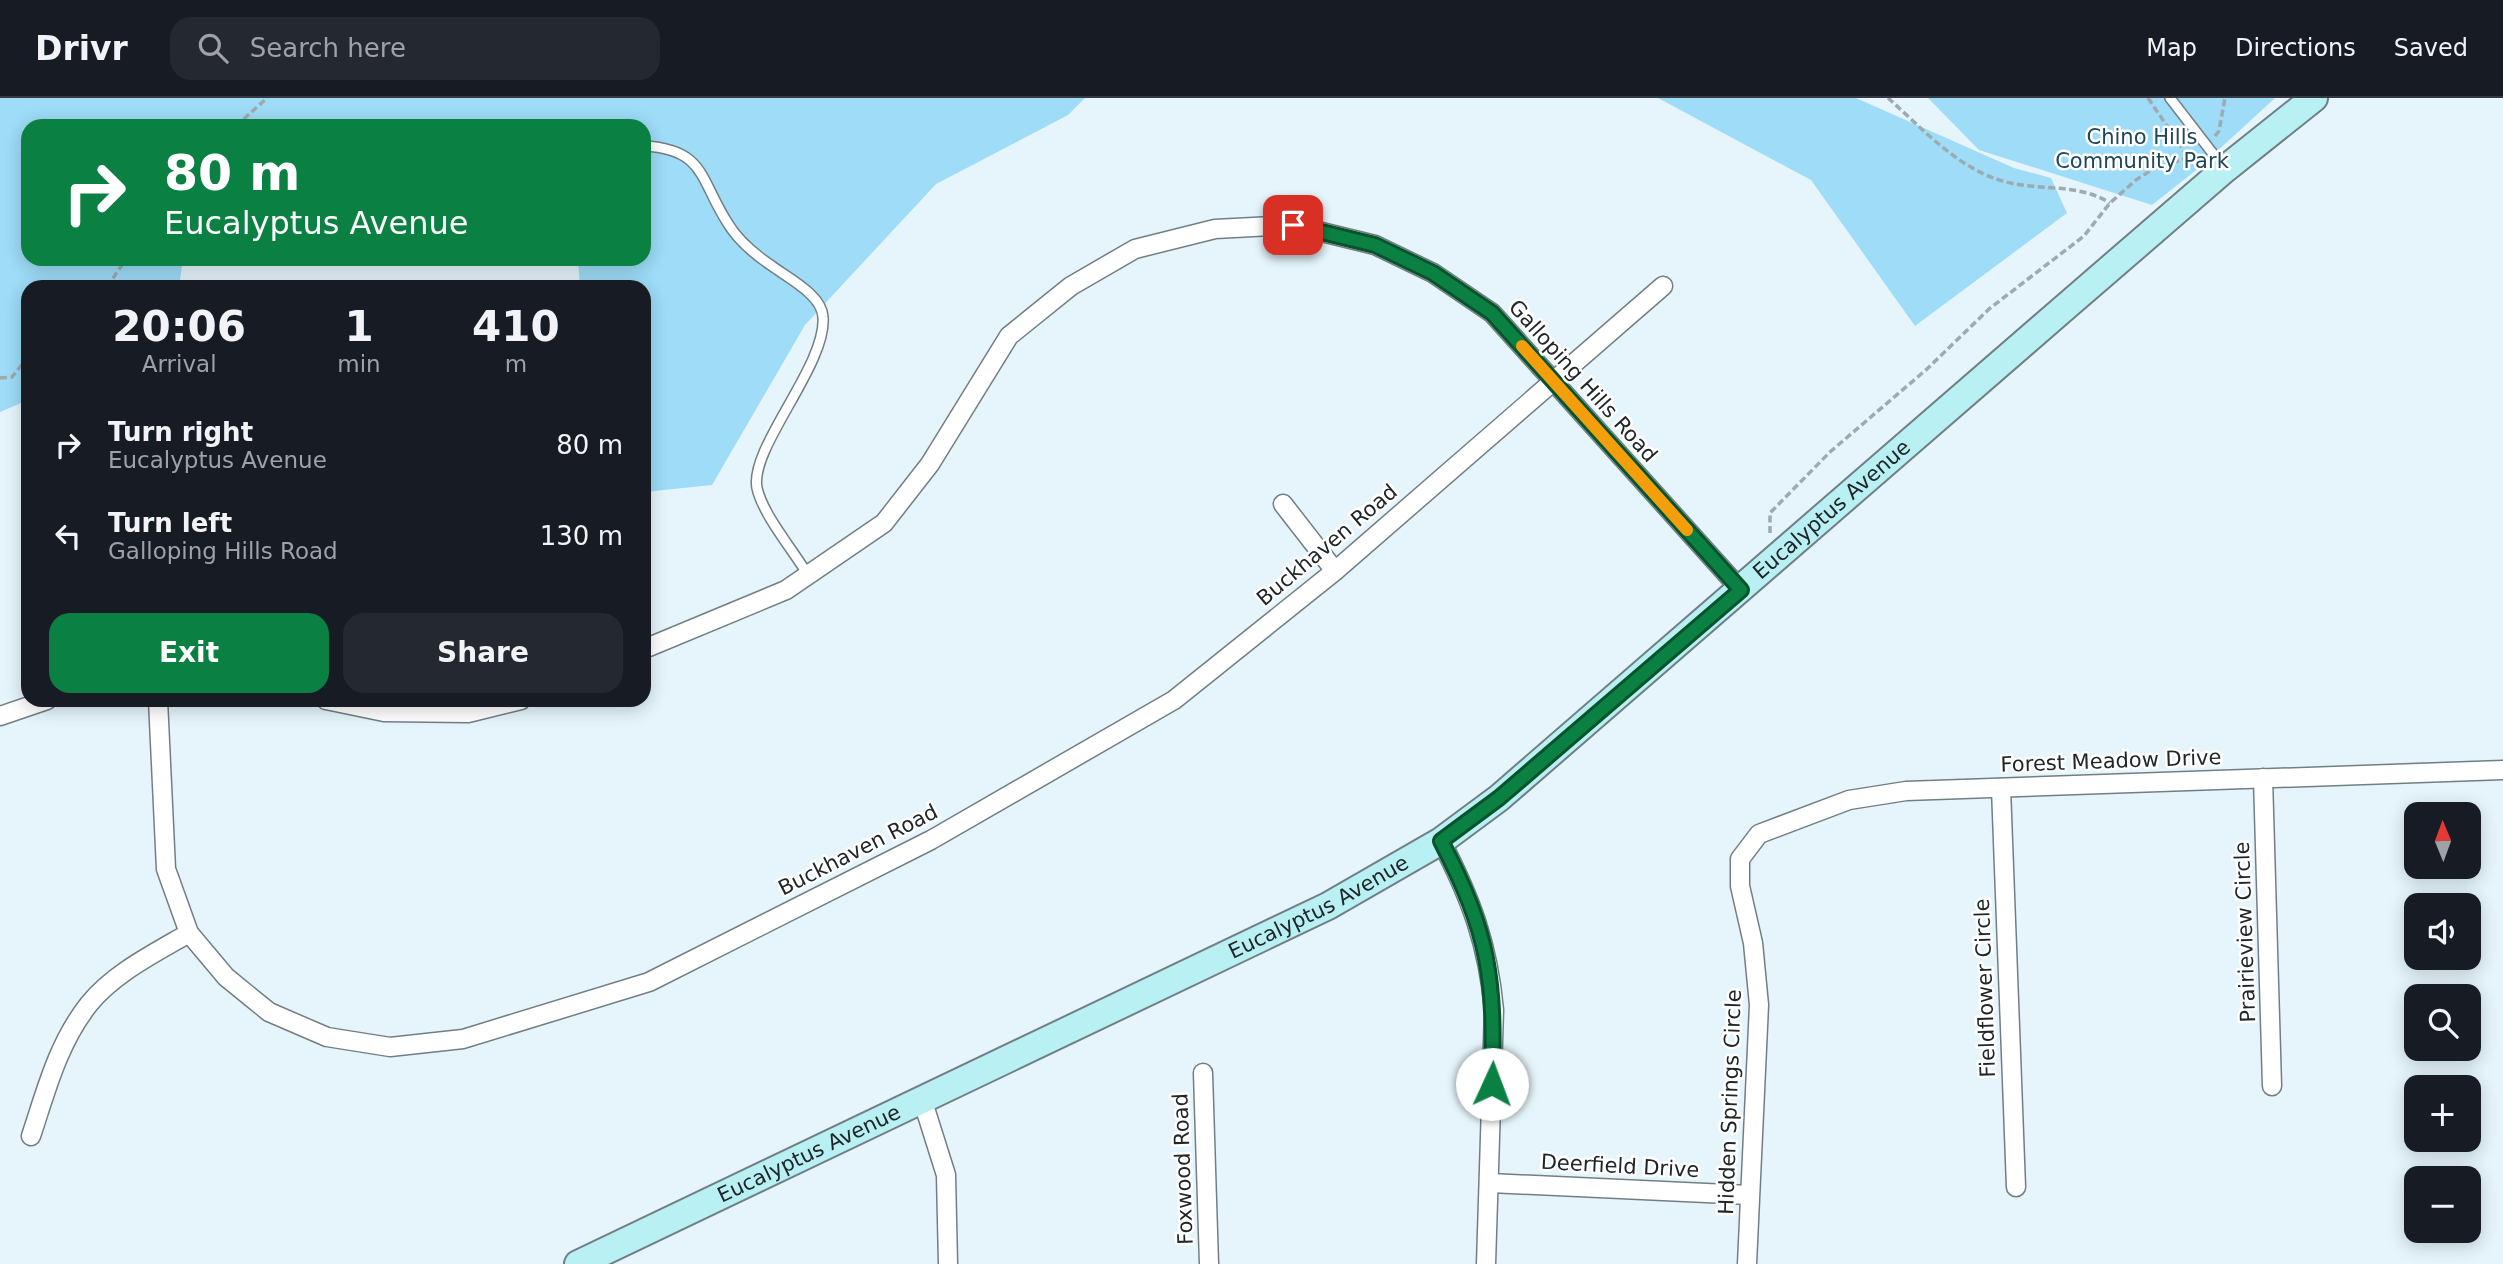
<!DOCTYPE html>
<html lang="en">
<head>
<meta charset="utf-8">
<style>
	body { margin:0; font-family:"DejaVu Sans",sans-serif; background:#242831; color:#f1f3f6; height:100vh; display:flex; flex-direction:column; font-size:26px; white-space:nowrap }
	* { box-sizing:border-box; margin:0 }
	p { font-size:23px; color:#9ea1a6 }
	.icon { flex:none; width:38px; height:38px; fill:none; stroke:currentColor; stroke-width:2; stroke-linecap:round; stroke-linejoin:round }
	.map { position:relative; flex:1; overflow:hidden }
	.sheet { position:absolute; left:21px; top:182px; width:630px; height:427px; display:flex; flex-direction:column; background:#171b24; border-radius:21px; box-shadow:0 4px 18px #0003 }
	.sheet>* { flex:none }
	.guide { position:absolute; left:21px; top:21px; width:630px; height:147px; border-radius:21px; box-shadow:0 4px 18px #0003; background:#0b8043; color:#fff; overflow:hidden }
	.needle { width:46px; rotate:359deg }
	.fabs { position:absolute; left:2404px; top:704px; display:grid; gap:14px }
	.fabs a { display:grid; place-items:center; width:77px; height:77px; border-radius:14px; background:#171b24; box-shadow:0 4px 18px #0003; font-size:35px }
	.pin { position:absolute; display:grid; place-items:center; width:60px; height:60px; color:#fff; margin:-30px; border-radius:14px; box-shadow:0 4px 10px #0006 }
	.me { position:absolute; width:77px; margin:-38px; rotate:2deg; stroke-linejoin:round; filter:drop-shadow(0 0 5px #0008) }
	.turn { display:flex; align-items:center; gap:24px; height:147px; padding:0 28px; font-size:32px }
	.turn .icon { width:91px; height:91px; stroke-width:2.5 }
	.turn b { display:block; font-size:49px; line-height:60px }
	.eta { display:flex; justify-content:space-evenly; align-items:center; height:119px; text-align:center }
	.eta b { font-size:42px; font-weight:800; line-height:49px }
	.primary-button { display:flex; gap:14px; margin-top:auto; padding:14px 28px }
	.primary-button a { flex:1; height:80px; border-radius:21px; background:#0b8043; color:#fff; font-size:28px; font-weight:800; line-height:80px; text-align:center }
	.primary-button a+a { background:#242831; color:#f1f3f6 }
	ul { padding:0; list-style:none }
	li { display:flex; align-items:center; gap:21px; height:91px; padding:0 28px }
	li div { flex:1 }
	li b { display:block; font-size:26px }
	li em { font-style:normal }
	header { display:flex; align-items:center; gap:42px; box-sizing:border-box; height:98px; padding:0 35px; background:#171b24; border-bottom:2px solid #363941 }
	header strong { font-size:33px }
	nav { display:flex; gap:38px; margin-inline-start:auto; font-size:24px }
	.search { width:490px; height:63px; background:#242831; display:flex; align-items:center; gap:18px; box-sizing:border-box; padding:0 24px; border-radius:21px; color:#9ea1a6; font-size:26px }
	.map>svg:first-child { display:block }
	.green { fill:#9edcf7 }
	.lines { fill:none; stroke-linecap:round; stroke-linejoin:round }
	.lane-casing { stroke:#717f85; stroke-width:12 }
	.street-casing { stroke:#717f85; stroke-width:21 }
	.secondary-casing { stroke:#717f85; stroke-width:30 }
	.path { stroke:#9eaaaf; stroke-width:3.5; stroke-dasharray:7 3.5; stroke-linecap:butt }
	.lane { stroke:#fff; stroke-width:9 }
	.street { stroke:#fff; stroke-width:18 }
	.secondary { stroke:#b9f0f3; stroke-width:26 }
	.route-casing { stroke:#07532c; stroke-width:18 }
	.route { stroke:#0b8043; stroke-width:12 }
	.slow { stroke:#f59e0b; stroke-width:12 }
	.labels { text-anchor:middle; dominant-baseline:central; stroke-width:5; stroke-linejoin:round; paint-order:stroke }
	.park-label { font-size:21px; fill:#204757; stroke:#fff }
	.street-label { font-size:21px; fill:#202628; stroke:#fff }
</style>
</head>
<body>
<header>
<strong>Drivr</strong>
<div class="search"><svg class="icon" aria-label="search" viewBox="0 0 24 24"><circle cx="10" cy="10" r="6"/><path d="M15 15l6 6"/></svg>Search here</div>
<nav><a>Map</a><a>Directions</a><a>Saved</a></nav>
</header>
<div class="map">
<svg width="2503" height="1166" viewBox="0 0 2503 1166">
	<rect width="100%" height="100%" fill="#e6f5fc"/>
	<g class="green">
		<polygon points="0,0 1085,0 1068,17 936,86 805,227 712,387 644,394 644,189 580,189 578,161 644,161 644,28 28,28 28,161 183,161 179,189 28,189 28,302 0,314"/>
		<polygon points="1658,0 1856,0 2014,70 2051,80 2067,115 1915,228 1811,82"/>
		<polygon points="1928,0 2275,0 2200,69 2152,107 1979,52"/>
	</g>
	<g class="lines">
		<defs>
			<g id="lane">
				<polyline points="2170,0 2224,70"/>
				<path d="M644 48C705 51 700 82 727 124 738 143 754 156 772 168 788 180 822 197 823 219 827 267 749 350 757 390 763 417 793 452 808 477"/>
			</g>
			<g id="street">
				<polyline points="1283,406 1335,473"/>
				<polyline points="644,551 786,492 884,425 930,366 1009,238 1071,188 1135,151 1215,131 1293,127 1375,147 1433,175 1492,215 1741,492"/>
				<polyline points="158,602 166,771 189,835 226,879 269,914 327,939 390,949 463,941 649,884 931,742 1174,602 1335,473 1663,188"/>
				<polyline points="326,602 384,614 468,615 521,602"/>
				<polyline points="0,618 47,602"/>
				<polyline points="2263,680 2272,988"/>
				<polyline points="2001,690 2016,1089"/>
				<path d="M1441 743C1471 801 1488 846 1494 912L1486 1166"/>
				<polyline points="1203,975 1209,1166"/>
				<polyline points="923,1004 946,1077 948,1166"/>
				<path d="M31 1038C46 993 58 945 89 906 114 875 155 855 189 835"/>
				<polyline points="1490,1085 1749,1097"/>
				<polyline points="1747,1166 1759,907 1753,845 1740,788 1740,761 1759,736 1849,702 1906,693 2503,672"/>
			</g>
			<g id="secondary">
				<path id="s1" d="M578 1166 1328 808 1441 743 1499 700 2063 211 2225 71 2314 0"/>
			</g>
		</defs>
		<use href="#lane" class="lane-casing"/>
		<use href="#street" class="street-casing"/>
		<use href="#secondary" class="secondary-casing"/>
		<g class="path">
			<path d="M1888 0C1923 31 1959 72 2006 84 2040 93 2079 85 2110 105"/>
			<polyline points="2148,0 2188,59"/>
			<polyline points="236,28 267,0"/>
			<polyline points="2215,38 2219,33 2225,0"/>
			<polyline points="107,189 126,161"/>
			<polyline points="0,280 12,279 28,259"/>
			<polyline points="1770,435 1770,415 1830,354 1927,271 1989,211 2084,138 2110,105 2136,82 2153,71 2184,61 2196,54"/>
		</g>
		<use href="#lane" class="lane"/>
		<use href="#street" class="street"/>
		<use href="#secondary" class="secondary"/>
	</g>
	<g class="lines">
		<defs>
			<path id="route" d="M1293 127 1375 147 1433 175 1492 215 1741 492 1499 700 1441 743C1490 837 1495 881 1492 986"/>
		</defs>
		<use href="#route" class="route-casing"/>
		<use href="#route" class="route"/>
		<polyline class="slow" points="1522,248 1687,432"/>
	</g>
	<g class="labels">
		<g class="park-label">
			<text x="2142" y="39">Chino Hills<tspan x="2142" dy="24">Community Park</tspan></text>
		</g>
		<g class="street-label">
			<text transform="translate(1583 283) rotate(48)">Galloping Hills Road</text>
			<text stroke="none"><textPath href="#s1" startOffset="1474">Eucalyptus Avenue</textPath></text>
			<text transform="translate(1327 447) rotate(-40)">Buckhaven Road</text>
			<text transform="translate(2111 663) rotate(-2)">Forest Meadow Drive</text>
			<text transform="translate(858 752) rotate(-27)">Buckhaven Road</text>
			<text stroke="none"><textPath href="#s1" startOffset="822">Eucalyptus Avenue</textPath></text>
			<text transform="translate(2245 834) rotate(-92)">Prairieview Circle</text>
			<text transform="translate(1985 890) rotate(-92)">Fieldflower Circle</text>
			<text transform="translate(1730 1004) rotate(-88)">Hidden Springs Circle</text>
			<text stroke="none"><textPath href="#s1" startOffset="256">Eucalyptus Avenue</textPath></text>
			<text transform="translate(1620 1068) rotate(3)">Deerfield Drive</text>
			<text transform="translate(1183 1071) rotate(-92)">Foxwood Road</text>
		</g>
	</g>
</svg>
<div class="fabs">
<a><svg class="needle" viewBox="-14 -14 28 28"><path d="M0-13l5 13h-10z" fill="#e53935"/><path d="M0 13l5-13h-10z" fill="#9ea1a6"/></svg></a>
<a><svg class="icon" aria-label="sound" viewBox="0 0 24 24"><path d="M4 9h4l5-4v14l-5-4H4zM17 9q2 3 0 6"/></svg></a>
<a><svg class="icon" aria-label="search" viewBox="0 0 24 24"><circle cx="10" cy="10" r="6"/><path d="M15 15l6 6"/></svg></a>
<a>+</a>
<a>−</a>
</div>
<div class="pin" style="left:1293px;top:127px;background:#d93025"><svg class="icon" aria-label="arrive" viewBox="0 0 24 24"><path d="M6 21V4h12l-3 4 3 4H6"/></svg></div>
<svg class="me" style="left:1492px;top:986px" viewBox="-20 -20 40 40"><circle r="19" fill="#fff"/><path d="M0-13L10 11 0 6-10 11z" fill="#0b8043"/></svg>
<div class="guide">
<div class="turn"><svg class="icon" aria-label="right" viewBox="0 0 24 24"><path d="M7 20v-9h11M14 6l5 5-5 5"/></svg><div><b>80 m</b>Eucalyptus Avenue</div></div>
</div>
<section class="sheet">
<div class="eta">
<div><b>20:06</b><p>Arrival</p></div>
<div><b>1</b><p>min</p></div>
<div><b>410</b><p>m</p></div>
</div>
<ul>
<li><svg class="icon" aria-label="right" viewBox="0 0 24 24"><path d="M7 20v-9h11M14 6l5 5-5 5"/></svg><div><b>Turn right</b><p>Eucalyptus Avenue</p></div><em>80 m</em></li>
<li><svg class="icon" aria-label="left" viewBox="0 0 24 24"><path d="M17 20v-9H6M10 6l-5 5 5 5"/></svg><div><b>Turn left</b><p>Galloping Hills Road</p></div><em>130 m</em></li>
</ul>
<div class="primary-button"><a>Exit</a><a>Share</a></div>
</section>
</div>
</body>
</html>
